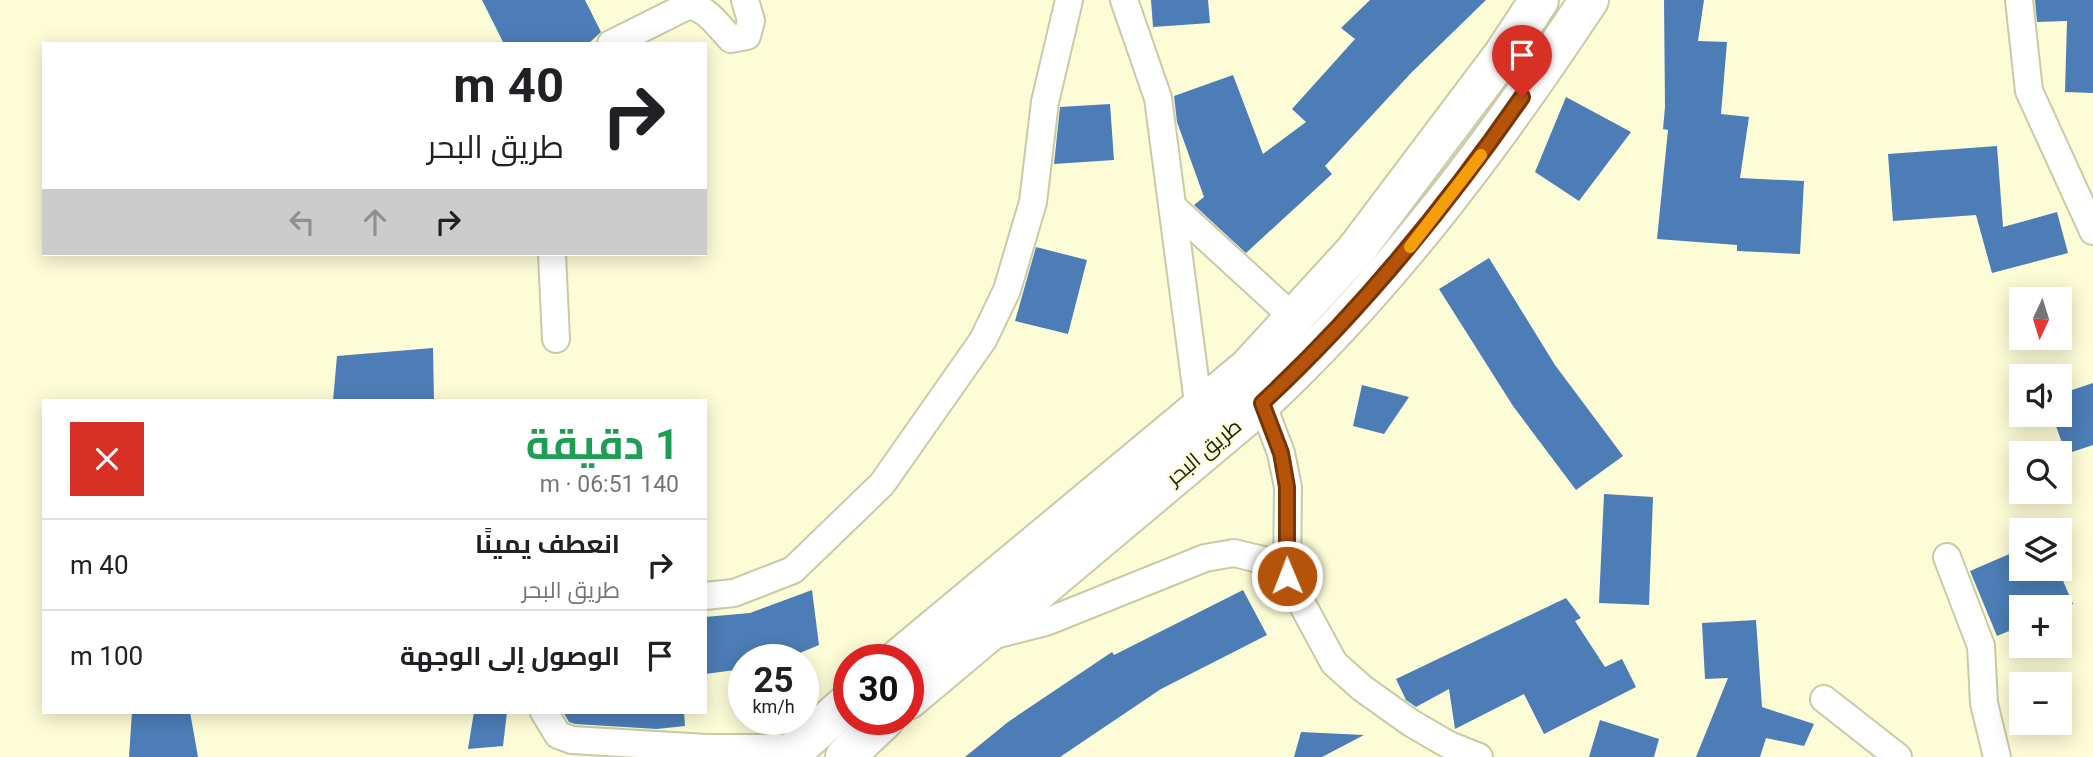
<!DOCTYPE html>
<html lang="ar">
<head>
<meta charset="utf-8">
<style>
	body { margin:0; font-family:Roboto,Cairo,sans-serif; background:#f2f2f2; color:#202124; direction:rtl; height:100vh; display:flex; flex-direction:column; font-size:26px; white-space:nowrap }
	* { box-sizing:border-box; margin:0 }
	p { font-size:23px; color:#757577 }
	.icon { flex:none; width:38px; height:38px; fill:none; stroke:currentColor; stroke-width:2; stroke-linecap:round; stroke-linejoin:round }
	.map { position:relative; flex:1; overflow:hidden; direction:ltr }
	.sheet { position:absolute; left:42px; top:399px; width:665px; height:315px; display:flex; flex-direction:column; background:#fff; border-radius:0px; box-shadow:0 4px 18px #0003; direction:rtl }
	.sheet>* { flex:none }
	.banner { position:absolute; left:42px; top:42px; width:665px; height:214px; border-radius:0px; box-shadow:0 4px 18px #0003; direction:rtl; background:#fff; color:#202124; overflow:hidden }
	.needle { width:46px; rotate:184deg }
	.tools { position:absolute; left:2009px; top:287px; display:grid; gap:14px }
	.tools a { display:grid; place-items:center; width:63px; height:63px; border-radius:0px; background:#fff; box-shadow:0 4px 18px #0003; font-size:35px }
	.speed { position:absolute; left:728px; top:644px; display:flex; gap:14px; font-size:35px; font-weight:700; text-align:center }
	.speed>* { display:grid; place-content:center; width:91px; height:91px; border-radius:50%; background:#fff; box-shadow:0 4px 18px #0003; line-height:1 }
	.speed small { font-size:18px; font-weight:400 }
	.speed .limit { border:10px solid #d22; background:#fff; color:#111 }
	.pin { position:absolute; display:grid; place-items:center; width:60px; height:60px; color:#fff; margin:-72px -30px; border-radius:50% 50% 50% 0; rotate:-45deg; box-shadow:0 0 7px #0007 }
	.pin .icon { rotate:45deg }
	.me { position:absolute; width:77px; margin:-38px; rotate:359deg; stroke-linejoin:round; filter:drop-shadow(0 0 5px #0008) }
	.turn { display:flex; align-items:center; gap:24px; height:147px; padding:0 28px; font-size:32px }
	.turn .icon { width:91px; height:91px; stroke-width:2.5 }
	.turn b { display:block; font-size:49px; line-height:60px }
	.lanes { display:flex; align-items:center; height:66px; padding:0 28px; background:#0003; justify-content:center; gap:35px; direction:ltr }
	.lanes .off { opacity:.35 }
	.round { display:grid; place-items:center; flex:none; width:74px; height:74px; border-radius:0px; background:#f2f2f2 }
	.head { display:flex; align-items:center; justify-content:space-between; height:119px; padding:0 28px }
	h1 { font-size:42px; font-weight:700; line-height:52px; color:#1e9e55 }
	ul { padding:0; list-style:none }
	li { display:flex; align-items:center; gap:21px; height:91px; padding:0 28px; border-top:2px solid #e0e0e0 }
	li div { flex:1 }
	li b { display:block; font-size:26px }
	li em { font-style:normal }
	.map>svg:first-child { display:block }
	.building { fill:#4c7db6 }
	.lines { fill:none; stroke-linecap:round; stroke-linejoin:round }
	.street-casing { stroke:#cacaa6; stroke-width:30 }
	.highway-casing { stroke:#cacaa6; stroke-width:42 }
	.street { stroke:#fff; stroke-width:26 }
	.highway { stroke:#fff; stroke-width:38 }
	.route-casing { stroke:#753606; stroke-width:18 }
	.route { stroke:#b45309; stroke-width:12 }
	.slow { stroke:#f59e0b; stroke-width:12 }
	.labels { text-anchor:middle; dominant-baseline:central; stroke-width:5; stroke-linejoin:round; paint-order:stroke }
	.street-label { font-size:21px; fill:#202012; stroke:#fcfcd7 }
</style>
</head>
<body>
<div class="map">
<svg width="2093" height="757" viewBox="0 0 2093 757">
	<rect width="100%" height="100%" fill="#fcfcd7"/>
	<g class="building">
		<polygon points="482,0 585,0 601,32 588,44 504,44"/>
		<polygon points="1151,0 1208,0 1210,23 1153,27"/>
		<polygon points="1370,0 1486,0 1411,73 1325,166 1332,174 1246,253 1194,205 1204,197 1177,122 1174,96 1233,75 1263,154 1306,122 1292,109 1355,39 1341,28"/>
		<polygon points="1664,0 1704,0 1698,41 1727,42 1721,114 1749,117 1740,178 1804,181 1800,254 1737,251 1737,245 1657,239 1668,130 1663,129 1665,107"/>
		<polygon points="2035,0 2093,0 2093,93 2065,92 2067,21 2037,22"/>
		<polygon points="1566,97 1631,132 1579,201 1535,172"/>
		<polygon points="1110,104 1114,160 1054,164 1060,107"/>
		<polygon points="1997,146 2003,227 2057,212 2068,253 1992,273 1976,215 1893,221 1888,154"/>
		<polygon points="1036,247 1087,260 1068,334 1015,321"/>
		<polygon points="1489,258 1555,365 1623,456 1576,490 1513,406 1439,289"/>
		<polygon points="433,348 434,401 333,401 337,356"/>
		<polygon points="2093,383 2093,445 2066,454 2052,415 2060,415 2060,394"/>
		<polygon points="1362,385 1409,397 1384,434 1353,426"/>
		<polygon points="1604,494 1653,497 1649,605 1599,603"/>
		<polygon points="2021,549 2021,569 2058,569 2073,604 2060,610 2021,607 2021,626 1997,636 1970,571"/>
		<polygon points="812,590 819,645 783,660 742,660 743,669 705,674 705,617 750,613"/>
		<polygon points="1243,590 1267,635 1161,689 1060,757 965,757 1008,722 1112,652 1114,655"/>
		<polygon points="1566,598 1581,618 1575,621 1605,667 1622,659 1636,687 1544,734 1524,694 1455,729 1449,689 1416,707 1406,700 1396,679"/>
		<polygon points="1756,620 1762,707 1814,724 1804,746 1766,738 1760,757 1696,757 1728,678 1705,679 1702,623"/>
		<polygon points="132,712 190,712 198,757 129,757"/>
		<polygon points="474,712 507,712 503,746 468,749"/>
		<polygon points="563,712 684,712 685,726 657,729 575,724 569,722"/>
		<polygon points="1600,720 1659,739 1654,757 1589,757"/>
		<polygon points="1301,732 1364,735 1322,757 1294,757"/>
	</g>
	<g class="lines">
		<defs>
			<g id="street">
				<polyline points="1124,0 1158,98 1199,410"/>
				<polyline points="2019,0 2029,91 2093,231"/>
				<path d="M611 44 687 6C706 6 718 26 731 39L747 36 751 21 745 0"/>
				<polyline points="1173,207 1294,318"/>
				<polyline points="552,254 556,339"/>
				<polyline points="1262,403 1281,453 1288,487 1287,576 1334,663 1362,688 1411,723 1449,745 1479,757"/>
				<polyline points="1947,557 1981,646 1984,703 1997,757"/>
				<polyline points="705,596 734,593 793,570 882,484 983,340 1007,290 1033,202 1045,102 1069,0"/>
				<polyline points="987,637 1046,622 1205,558 1234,553 1263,560 1287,576"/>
				<polyline points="1824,699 1898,757"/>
				<polyline points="544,712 558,735 572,740 707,748 797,748"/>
			</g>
			<g id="highway">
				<polyline points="897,660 1248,368 1356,250 1503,55 1539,0"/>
				<path d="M908 700 1262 403C1390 283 1493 145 1589 0"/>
				<polyline points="787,757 849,702"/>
				<polyline points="845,757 885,719"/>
			</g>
		</defs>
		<use href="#street" class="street-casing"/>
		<use href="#highway" class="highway-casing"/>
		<use href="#street" class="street"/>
		<use href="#highway" class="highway"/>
	</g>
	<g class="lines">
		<defs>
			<path id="route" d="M1287 576V487L1281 453 1262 403C1361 311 1445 208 1522 97"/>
		</defs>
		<use href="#route" class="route-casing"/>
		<use href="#route" class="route"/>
		<polyline class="slow" points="1410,247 1481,155"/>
	</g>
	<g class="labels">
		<g class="street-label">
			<text transform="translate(1204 452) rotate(-40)">طريق البحر</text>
		</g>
	</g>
</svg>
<div class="tools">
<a><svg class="needle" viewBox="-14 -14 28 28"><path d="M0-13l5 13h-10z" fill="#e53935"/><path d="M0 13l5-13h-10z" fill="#757577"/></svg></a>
<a><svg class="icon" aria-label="sound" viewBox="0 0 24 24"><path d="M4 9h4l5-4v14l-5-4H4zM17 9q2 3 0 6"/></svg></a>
<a><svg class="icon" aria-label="search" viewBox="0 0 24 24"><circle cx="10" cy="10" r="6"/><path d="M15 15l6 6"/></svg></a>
<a><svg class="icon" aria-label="layers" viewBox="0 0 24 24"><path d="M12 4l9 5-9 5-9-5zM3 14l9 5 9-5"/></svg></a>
<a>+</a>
<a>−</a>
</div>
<div class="speed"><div>25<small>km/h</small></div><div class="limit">30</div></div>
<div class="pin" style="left:1522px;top:97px;background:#d93025"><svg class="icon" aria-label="arrive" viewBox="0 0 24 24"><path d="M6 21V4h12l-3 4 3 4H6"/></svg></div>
<svg class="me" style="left:1287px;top:576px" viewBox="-20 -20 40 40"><circle r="17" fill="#b45309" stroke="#fff" stroke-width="3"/><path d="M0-11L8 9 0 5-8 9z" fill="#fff"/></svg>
<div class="banner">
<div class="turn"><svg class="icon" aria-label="right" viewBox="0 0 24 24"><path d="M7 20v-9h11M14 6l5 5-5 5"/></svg><div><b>40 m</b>طريق البحر</div></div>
<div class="lanes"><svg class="icon off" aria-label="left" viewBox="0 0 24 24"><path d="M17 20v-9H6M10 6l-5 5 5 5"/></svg><svg class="icon off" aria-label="ahead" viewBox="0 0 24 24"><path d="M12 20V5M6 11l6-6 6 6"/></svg><svg class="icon" aria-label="right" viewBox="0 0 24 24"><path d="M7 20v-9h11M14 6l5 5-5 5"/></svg></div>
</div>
<section class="sheet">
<div class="head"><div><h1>1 دقيقة</h1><p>140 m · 06:51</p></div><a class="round" style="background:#d93025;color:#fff"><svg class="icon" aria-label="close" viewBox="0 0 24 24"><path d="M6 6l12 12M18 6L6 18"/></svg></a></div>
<ul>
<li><svg class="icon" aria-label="right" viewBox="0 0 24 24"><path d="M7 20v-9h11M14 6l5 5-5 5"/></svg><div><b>انعطف يمينًا</b><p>طريق البحر</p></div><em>40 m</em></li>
<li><svg class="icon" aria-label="arrive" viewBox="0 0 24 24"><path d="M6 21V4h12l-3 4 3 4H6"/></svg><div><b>الوصول إلى الوجهة</b></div><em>100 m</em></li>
</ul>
</section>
</div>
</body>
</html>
